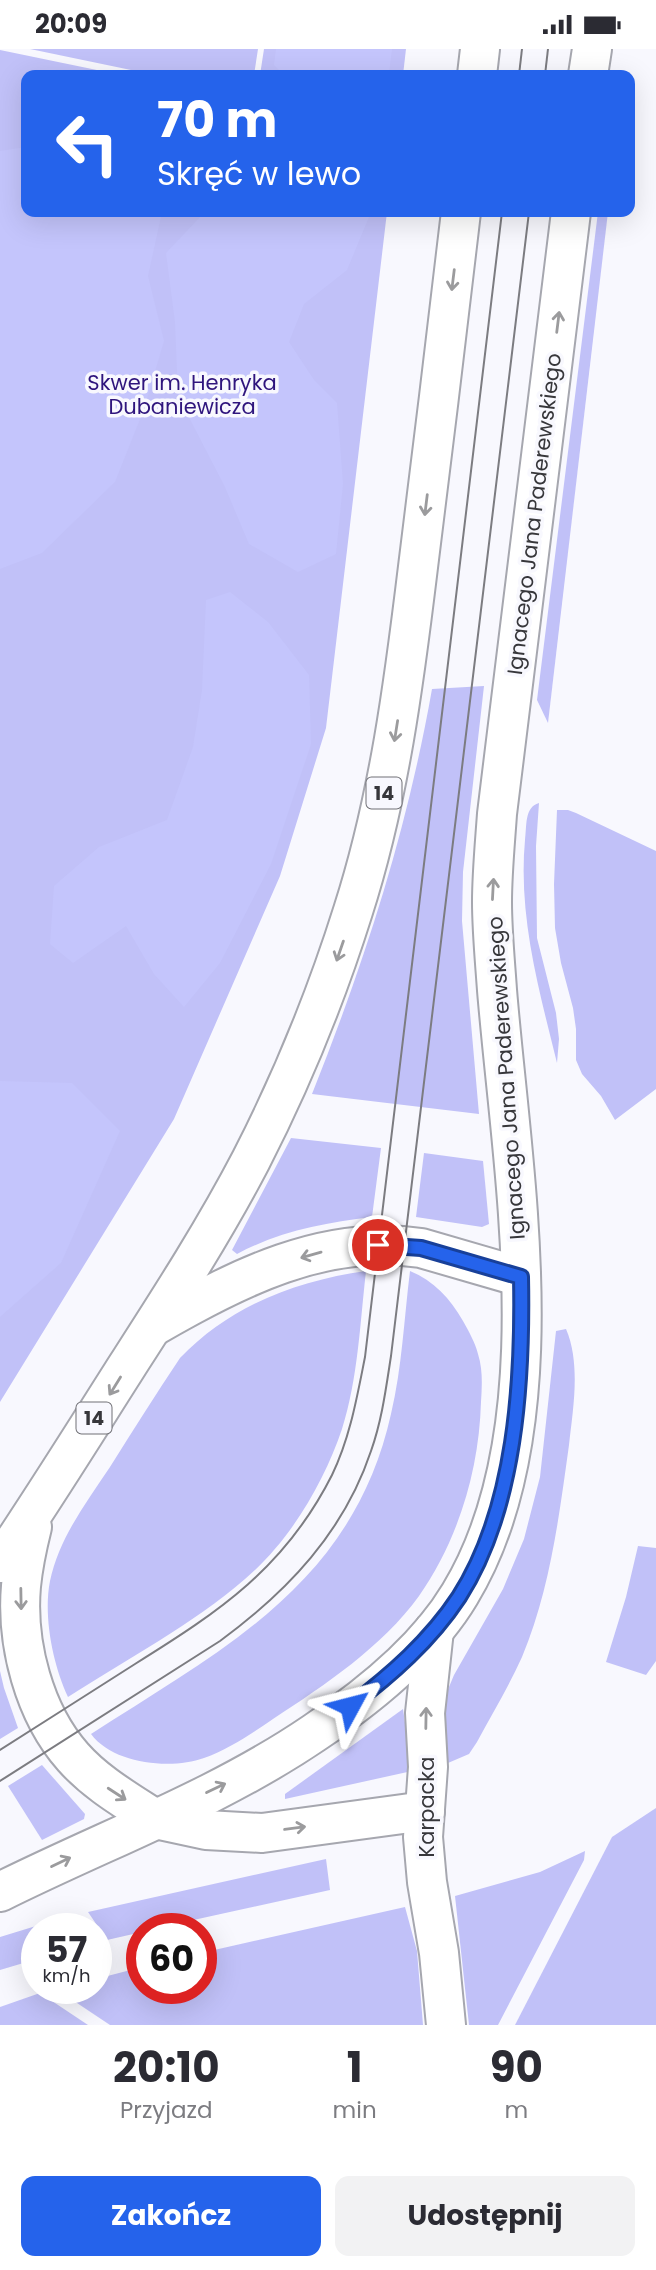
<!DOCTYPE html>
<html lang="pl">
<head>
<meta charset="utf-8">
<style>
	body { margin:0; font-family:Poppins,sans-serif; background:#f2f2f3; color:#2b2b33; height:100vh; display:flex; flex-direction:column; font-size:26px; white-space:nowrap }
	* { box-sizing:border-box; margin:0 }
	p { font-size:23px; color:#7c7c81 }
	.icon { flex:none; width:38px; height:38px; fill:none; stroke:currentColor; stroke-width:2; stroke-linecap:round; stroke-linejoin:round }
	.map { position:relative; height:1976px; overflow:hidden }
	.details { display:flex; flex-direction:column; background:#fff; flex:1 }
	.details>* { flex:none }
	.guide { position:absolute; left:21px; top:21px; width:614px; height:147px; border-radius:14px; box-shadow:0 7px 28px #0002; background:#2563eb; color:#fff; overflow:hidden }
	.speed { position:absolute; left:21px; top:1864px; display:flex; gap:14px; font-size:35px; font-weight:700; text-align:center }
	.speed>* { display:grid; place-content:center; width:91px; height:91px; border-radius:50%; background:#fff; box-shadow:0 7px 28px #0002; line-height:1 }
	.speed small { font-size:18px; font-weight:400 }
	.speed .limit { border:10px solid #d22; background:#fff; color:#111 }
	.pin { position:absolute; display:grid; place-items:center; width:60px; height:60px; color:#fff; margin:-30px; border:4px solid #fff; border-radius:50%; box-shadow:0 2px 7px #0007 }
	.me { position:absolute; width:77px; margin:-38px; rotate:52deg; stroke-linejoin:round; filter:drop-shadow(0 0 5px #0008) }
	.turn { display:flex; align-items:center; gap:24px; height:147px; padding:0 21px; font-size:32px }
	.turn .icon { width:91px; height:91px; stroke-width:2.5 }
	.turn b { display:block; font-size:49px; line-height:60px }
	.eta { display:flex; justify-content:space-evenly; align-items:center; height:119px; text-align:center }
	.eta b { font-size:42px; font-weight:700; line-height:49px }
	.button { display:flex; gap:14px; margin-top:auto; padding:14px 21px }
	.button a { flex:1; height:80px; border-radius:14px; background:#2563eb; color:#fff; font-size:28px; font-weight:700; line-height:80px; text-align:center }
	.button a+a { background:#f2f2f3; color:#2b2b33 }
	.status { display:flex; justify-content:space-between; align-items:center; height:49px; padding:0 35px; background:#fff; direction:ltr }
	.status svg { height:19px; fill:currentColor }
	.map>svg:first-child { display:block }
	.green { fill:#c1c1f8 }
	.forest { fill:#c4c5fc }
	.lines { fill:none; stroke-linecap:round; stroke-linejoin:round }
	.street-casing { stroke:#a6a7af; stroke-width:42 }
	.primary-casing { stroke:#a6a7af; stroke-width:42 }
	.street { stroke:#fff; stroke-width:38 }
	.primary { stroke:#fff; stroke-width:38 }
	.tram { stroke:#7c7c81; stroke-width:2 }
	.oneway { stroke:#9b9b9d }
	.route-casing { stroke:#184099; stroke-width:18 }
	.route { stroke:#2563eb; stroke-width:12 }
	.labels { text-anchor:middle; dominant-baseline:central; stroke-width:7; stroke-linejoin:round; paint-order:stroke }
	.shield { fill:#f8f8fe; stroke:#717176; stroke-width:2 }
	.shield-label { font-size:19px; font-weight:bold; fill:#37373b }
	.park-label { font-size:21px; fill:#2f157d; stroke:#f8f8fe }
	.street-label { font-size:21px; fill:#37373b; stroke:#f8f8fe }
</style>
</head>
<body>
<div class="status"><b>20:09</b><svg viewBox="0 0 49 12"><path d="M0 12V9h3v3zM5 12V6h3v6zM10 12V3h3v9zM15 12V0h3v12zM26 1h20v11H26zM47 4h2v5h-2z"/></svg></div>
<div class="map">
<svg width="656" height="1976" viewBox="0 0 656 1976">
	<rect width="100%" height="100%" fill="#f8f8fe"/>
	<g class="green">
		<polygon points="30,0 258,0 254,26 155,26"/>
		<polygon points="264,0 406,0 403,26 260,26"/>
		<polygon points="0,1 121,26 26,26 26,163 387,163 326,679 280,827 174,1070 0,1353"/>
		<polygon points="598,163 608,163 548,674 537,651"/>
		<path d="M484 637 463 823 462 872 479 1065 312 1045C365 912 407 782 432 640Z"/>
		<path d="M539 754 536 797 537 889 556 964 559 990 557 1014C539 941 518 867 525 791 527 778 524 758 539 754Z"/>
		<polygon points="557,761 568,761 576,764 656,802 656,1040 615,1071 601,1047 582,1025 576,1011 576,980 573,959 561,914 555,879 554,835"/>
		<path d="M291 1089 381 1099 372 1168C324 1174 280 1182 237 1205L232 1201Z"/>
		<polygon points="424,1104 483,1112 489,1175 482,1178 416,1168"/>
		<path d="M366 1222C360 1274 358 1330 342 1380 324 1434 289 1493 245 1530 192 1576 127 1610 68 1648 53 1616 43 1567 50 1532 59 1489 86 1454 110 1418 133 1381 156 1345 180 1309 230 1257 295 1232 366 1222Z"/>
		<path d="M410 1222C434 1232 450 1249 463 1272 469 1283 475 1293 478 1305 483 1321 482 1337 481 1353 479 1422 458 1491 419 1547 382 1598 325 1636 273 1670 251 1685 229 1700 204 1709 171 1721 113 1715 91 1685 224 1599 353 1535 391 1365 402 1319 404 1270 410 1222Z"/>
		<path d="M566 1280C581 1315 573 1360 569 1396 559 1468 550 1541 522 1608 509 1637 492 1665 477 1693L469 1705 448 1714 444 1650 454 1626 503 1540 524 1490 540 1428 556 1282Z"/>
		<polygon points="638,1497 656,1499 656,1612 646,1626 606,1613 626,1548"/>
		<polygon points="0,1622 4,1639 18,1679 0,1690"/>
		<polygon points="403,1660 412,1722 285,1750 285,1745"/>
		<polygon points="42,1716 85,1765 84,1770 42,1791 8,1737"/>
		<polygon points="656,1759 656,1976 515,1976 612,1788"/>
		<polygon points="585,1802 584,1811 498,1976 469,1976 455,1847 540,1823"/>
		<polygon points="326,1810 330,1841 157,1879 142,1880 142,1883 107,1891 88,1863"/>
		<polygon points="405,1858 417,1902 423,1976 110,1976 71,1950 67,1939 96,1939 96,1930 142,1918 142,1939 201,1939 201,1904"/>
		<polygon points="49,1873 51,1879 37,1880 37,1910 0,1921 0,1888"/>
		<polygon points="40,1944 88,1976 0,1976 0,1958"/>
	</g>
	<g class="forest">
		<polygon points="276,0 392,0 389,24 387,26 284,26 274,16"/>
		<polygon points="26,98 26,163 162,163 148,227 164,292 144,360 115,433 42,504 0,520 0,102"/>
		<polygon points="205,163 371,163 347,221 304,255 289,293 314,331 337,354 343,435 336,505 298,523 249,495 225,438 178,347 175,273 166,204"/>
		<polygon points="230,543 268,573 309,626 311,695 271,815 220,914 184,958 154,925 126,877 73,914 50,895 54,837 99,798 167,771 193,698 202,641 206,551"/>
		<polygon points="0,1032 72,1034 120,1082 61,1214 0,1268"/>
	</g>
	<g class="lines">
		<defs>
			<g id="street">
				<polyline points="434,1581 425,1664 428,1718 423,1788 427,1833 439,1904 446,1976"/>
				<polyline points="155,1770 206,1781 262,1784 425,1762"/>
			</g>
			<g id="primary">
				<polyline points="477,26 480,0"/>
				<polyline points="588,26 592,0"/>
				<path d="M156 1276C236 1230 325 1184 421 1199L521 1228"/>
				<path d="M32 1478C27 1498 23 1517 21 1537 16 1595 34 1664 73 1708 96 1734 126 1751 155 1770"/>
				<path d="M0 1514C44 1449 85 1383 127 1317 170 1250 214 1182 251 1111 292 1031 326 948 353 862 389 750 404 634 418 518 433 400 447 281 461 163"/>
				<path d="M0 1843C104 1791 217 1750 314 1684 368 1648 426 1602 460 1545 560 1380 512 1124 497 941 495 912 492 882 492 853 492 824 495 794 497 765L571 163"/>
			</g>
		</defs>
		<use href="#street" class="street-casing"/>
		<use href="#primary" class="primary-casing"/>
		<use href="#street" class="street"/>
		<use href="#primary" class="primary"/>
		<g class="tram">
			<polyline points="519,26 522,0"/>
			<polyline points="545,26 548,0"/>
			<path d="M0 1701C45 1672 90 1644 135 1615 220 1562 285 1519 332 1426 350 1389 357 1348 365 1308L502 163"/>
			<path d="M0 1732 220 1592C288 1542 344 1483 371 1402 382 1371 386 1339 391 1307L529 163"/>
		</g>
	</g>
	<defs><path id="oneway-shaft" d="M-6 0H5M1.5-3L5.5 0L1.5 3" fill="none" stroke-width="1.6" stroke-linecap="round" stroke-linejoin="round" transform="scale(1.75)"/></defs>
	<g class="oneway">
		<use href="#oneway-shaft" transform="translate(453 231) rotate(97)"/>
		<use href="#oneway-shaft" transform="translate(558 273) rotate(-83)"/>
		<use href="#oneway-shaft" transform="translate(426 456) rotate(97)"/>
		<use href="#oneway-shaft" transform="translate(396 682) rotate(99)"/>
		<use href="#oneway-shaft" transform="translate(493 840) rotate(-87)"/>
		<use href="#oneway-shaft" transform="translate(340 902) rotate(109)"/>
		<use href="#oneway-shaft" transform="translate(311 1206) rotate(164)"/>
		<use href="#oneway-shaft" transform="translate(115 1337) rotate(122)"/>
		<use href="#oneway-shaft" transform="translate(21 1550) rotate(89)"/>
		<use href="#oneway-shaft" transform="translate(426 1669) rotate(-89)"/>
		<use href="#oneway-shaft" transform="translate(216 1739) rotate(-26)"/>
		<use href="#oneway-shaft" transform="translate(117 1745) rotate(33)"/>
		<use href="#oneway-shaft" transform="translate(295 1779) rotate(-8)"/>
		<use href="#oneway-shaft" transform="translate(61 1813) rotate(-26)"/>
	</g>
	<g class="lines">
		<defs>
			<path id="route" d="M350 1657C391 1626 430 1592 459 1548 516 1459 523 1331 521 1228L421 1199 378 1196"/>
		</defs>
		<use href="#route" class="route-casing"/>
		<use href="#route" class="route"/>
	</g>
	<g class="labels">
		<g class="shield">
			<rect x="366.5" y="728.5" width="35" height="31" rx="5"/>
			<rect x="76.5" y="1353.5" width="35" height="31" rx="5"/>
		</g>
		<g class="shield-label">
			<text x="384" y="744">14</text>
			<text x="94" y="1369">14</text>
		</g>
		<g class="park-label">
			<text x="182" y="333">Skwer im. Henryka<tspan x="182" dy="24">Dubaniewicza</tspan></text>
		</g>
		<g class="street-label">
			<text transform="translate(534 465) rotate(-83)">Ignacego Jana Paderewskiego</text>
			<text transform="translate(506 1029) rotate(-94)">Ignacego Jana Paderewskiego</text>
			<text transform="translate(426 1758) rotate(-90)">Karpacka</text>
		</g>
	</g>
</svg>
<div class="speed"><div>57<small>km/h</small></div><div class="limit">60</div></div>
<div class="pin" style="left:378px;top:1196px;background:#d93025"><svg class="icon" aria-label="arrive" viewBox="0 0 24 24"><path d="M6 21V4h12l-3 4 3 4H6"/></svg></div>
<svg class="me" style="left:350px;top:1657px" viewBox="-20 -20 40 40"><path d="M0-17L14 15 0 8-14 15z" fill="#2563eb" stroke="#fff" stroke-width="4"/></svg>
<div class="guide">
<div class="turn"><svg class="icon" aria-label="left" viewBox="0 0 24 24"><path d="M17 20v-9H6M10 6l-5 5 5 5"/></svg><div><b>70 m</b>Skręć w lewo</div></div>
</div>
</div>
<section class="details">
<div class="eta">
<div><b>20:10</b><p>Przyjazd</p></div>
<div><b>1</b><p>min</p></div>
<div><b>90</b><p>m</p></div>
</div>
<div class="button"><a>Zakończ</a><a>Udostępnij</a></div>
</section>
</body>
</html>
